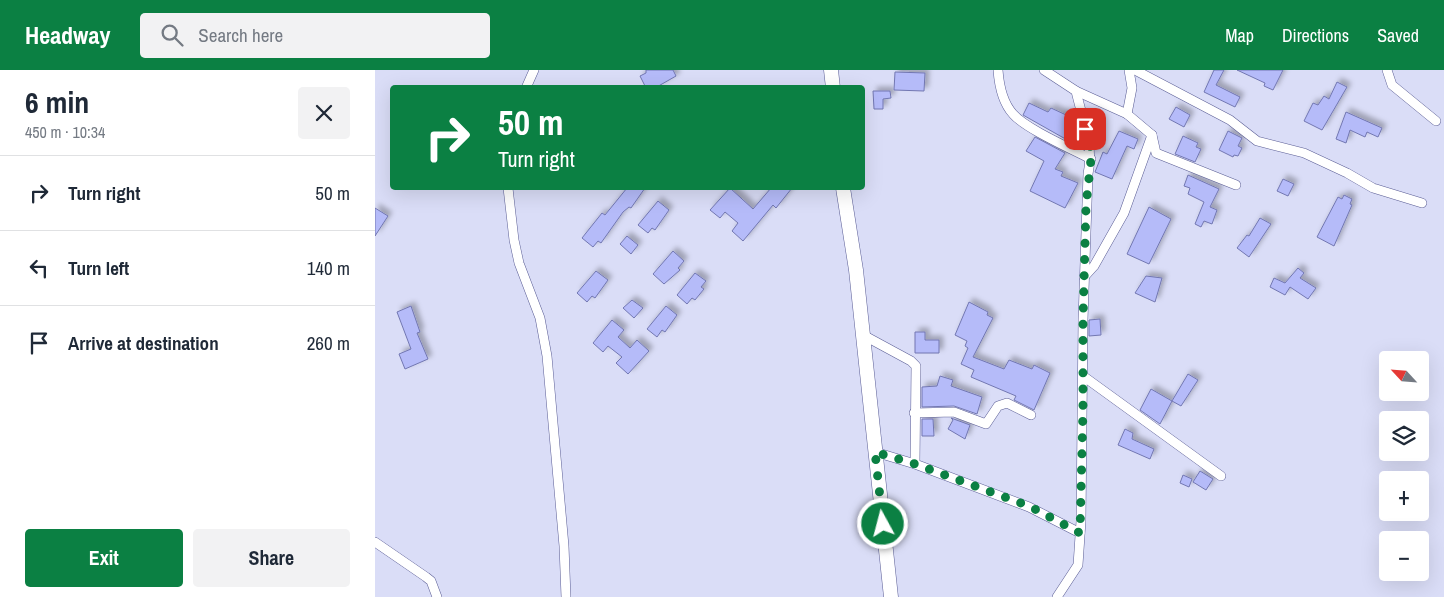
<!DOCTYPE html>
<html lang="en">
<head>
<meta charset="utf-8">
<style>
	body { margin:0; font-family:"Archivo Narrow",sans-serif; background:#f2f2f3; color:#1f2937; height:100vh; display:flex; flex-direction:column; font-size:19px; white-space:nowrap }
	* { box-sizing:border-box; margin:0 }
	p { font-size:16px; color:#747a83 }
	.icon { flex:none; width:28px; height:28px; fill:none; stroke:currentColor; stroke-width:2; stroke-linecap:round; stroke-linejoin:round }
	.map { position:relative; flex:1; overflow:hidden }
	.panel { display:flex; flex-direction:column; background:#fff; width:375px }
	.panel>* { flex:none }
	.guide { position:absolute; left:15px; top:15px; width:475px; height:105px; border-radius:5px; box-shadow:0 5px 20px #0002; background:#0b8043; color:#fff; overflow:hidden }
	.needle { width:32px; rotate:296deg }
	.fabs { position:absolute; left:1004px; top:281px; display:grid; gap:10px }
	.fabs a { display:grid; place-items:center; width:50px; height:50px; border-radius:5px; background:#fff; box-shadow:0 5px 20px #0002; font-size:25px }
	.pin { position:absolute; display:grid; place-items:center; width:42px; height:42px; color:#fff; margin:-21px; border-radius:10px; box-shadow:0 2px 8px #0006 }
	.me { position:absolute; width:55px; margin:-28px; rotate:353deg; stroke-linejoin:round; filter:drop-shadow(0 0 4px #0008) }
	.turn { display:flex; align-items:center; gap:18px; height:105px; padding:0 25px; font-size:22px }
	.turn .icon { width:65px; height:65px; stroke-width:2.5 }
	.turn b { display:block; font-size:35px; line-height:42px }
	.round { display:grid; place-items:center; flex:none; width:52px; height:52px; border-radius:5px; background:#f2f2f3 }
	.head { display:flex; align-items:center; justify-content:space-between; height:85px; padding:0 25px }
	h1 { font-size:30px; font-weight:800; line-height:38px }
	.action { display:flex; gap:10px; margin-top:auto; padding:10px 25px }
	.action a { flex:1; height:58px; border-radius:5px; background:#0b8043; color:#fff; font-size:20px; font-weight:800; line-height:58px; text-align:center }
	.action a+a { background:#f2f2f3; color:#1f2937 }
	ul { padding:0; list-style:none }
	li { display:flex; align-items:center; gap:15px; height:75px; padding:0 25px; border-top:1px solid #e0e1e3 }
	li div { flex:1 }
	li b { display:block; font-size:19px }
	li em { font-style:normal }
	header { display:flex; align-items:center; gap:30px; box-sizing:border-box; height:70px; padding:0 25px; background:#0b8043; color:#fff }
	header strong { font-size:24px }
	nav { display:flex; gap:28px; margin-inline-start:auto; font-size:18px }
	.search { width:350px; height:45px; background:#f2f2f3; display:flex; align-items:center; gap:12px; box-sizing:border-box; padding:0 18px; border-radius:5px; color:#747a83; font-size:19px }
	main { display:flex; flex:1; min-height:0 }
	.map>svg:first-child { display:block }
	.building { fill:#b5bbf9; stroke:#7277b1; filter:url(#shadow) }
	.lines { fill:none; stroke-linecap:round; stroke-linejoin:round }
	.minor-casing { stroke:#5a5d95; stroke-width:10 }
	.primary-casing { stroke:#5a5d95; stroke-width:15 }
	.minor { stroke:#fff; stroke-width:9 }
	.primary { stroke:#fff; stroke-width:14 }
	.route { stroke:#0b8043; stroke-width:9; stroke-dasharray:0 16.2 }
</style>
</head>
<body>
<header>
<strong>Headway</strong>
<div class="search"><svg class="icon" aria-label="search" viewBox="0 0 24 24"><circle cx="10" cy="10" r="6"/><path d="M15 15l6 6"/></svg>Search here</div>
<nav><a>Map</a><a>Directions</a><a>Saved</a></nav>
</header>
<main>
<section class="panel">
<div class="head"><div><h1>6 min</h1><p>450 m · 10:34</p></div><a class="round"><svg class="icon" aria-label="close" viewBox="0 0 24 24"><path d="M6 6l12 12M18 6L6 18"/></svg></a></div>
<ul>
<li><svg class="icon" aria-label="right" viewBox="0 0 24 24"><path d="M7 20v-9h11M14 6l5 5-5 5"/></svg><div><b>Turn right</b></div><em>50 m</em></li>
<li><svg class="icon" aria-label="left" viewBox="0 0 24 24"><path d="M17 20v-9H6M10 6l-5 5 5 5"/></svg><div><b>Turn left</b></div><em>140 m</em></li>
<li><svg class="icon" aria-label="arrive" viewBox="0 0 24 24"><path d="M6 21V4h12l-3 4 3 4H6"/></svg><div><b>Arrive at destination</b></div><em>260 m</em></li>
</ul>
<div class="action"><a>Exit</a><a>Share</a></div>
</section>
<div class="map">
<svg width="1069" height="527" viewBox="0 0 1069 527">
	<defs>
		<filter id="shadow"><feDropShadow dx="4" dy="-4" stdDeviation="2.5" flood-color="#0004"/></filter>
	</defs>
	<rect width="100%" height="100%" fill="#daddf7"/>
	<g class="building">
		<polygon points="271,0 298,0 301,6 280,18 271,18 265,6 271,3"/>
		<polygon points="839,0 849,0 841,15 865,27 860,37 829,22"/>
		<polygon points="862,0 908,0 898,20 889,16 890,13"/>
		<polygon points="520,2 550,3 549,21 519,20"/>
		<polygon points="962,12 972,17 947,60 929,51 938,33 943,35 949,26 954,29"/>
		<polygon points="498,21 515,21 516,28 508,29 508,39 499,39"/>
		<polygon points="654,33 673,42 676,38 702,50 694,71 648,45"/>
		<polygon points="801,37 815,45 809,57 794,49"/>
		<polygon points="971,42 1007,58 1003,67 992,62 990,67 975,60 971,73 961,69"/>
		<polygon points="744,61 763,69 759,79 752,76 737,109 720,102 728,82 732,84"/>
		<polygon points="853,61 867,68 863,76 867,78 863,86 859,85 858,87 844,80"/>
		<polygon points="808,66 823,73 821,77 826,79 820,92 800,84"/>
		<polygon points="660,67 690,83 680,99 688,102 686,106 703,113 690,138 655,121 669,91 651,81"/>
		<polygon points="813,105 844,119 835,137 842,140 837,154 829,151 826,157 820,154 829,132 813,124 815,118 809,116"/>
		<polygon points="908,109 919,114 913,126 902,121"/>
		<polygon points="252,118 270,118 256,138 254,137 248,142 226,173 223,171 218,177 207,168 227,143 230,145"/>
		<polygon points="355,118 378,139 396,118 417,118 401,138 398,135 368,171 357,161 363,153 350,142 345,148 335,140"/>
		<polygon points="969,125 977,129 975,134 977,135 959,176 942,167 963,127 967,129"/>
		<polygon points="283,131 294,140 280,160 277,158 273,163 263,155"/>
		<polygon points="774,137 796,149 774,194 752,184"/>
		<polygon points="0,138 13,146 0,166"/>
		<polygon points="885,148 896,154 874,187 862,178 872,165 874,166"/>
		<polygon points="252,166 263,175 256,184 245,174"/>
		<polygon points="298,181 309,191 303,198 305,200 289,214 278,204"/>
		<polygon points="923,198 929,203 925,208 941,218 933,229 915,217 910,225 895,217 899,208 910,213"/>
		<polygon points="221,201 233,210 220,228 217,226 212,232 202,223"/>
		<polygon points="320,203 331,211 326,217 329,219 320,230 317,228 312,234 302,225"/>
		<polygon points="771,206 787,208 780,232 760,223"/>
		<polygon points="257,230 268,238 259,248 248,238"/>
		<polygon points="594,232 613,242 612,245 618,248 598,287 629,299 634,290 657,299 659,295 675,303 659,340 639,330 641,326 596,307 599,300 586,294 593,278 590,276 592,271 580,265"/>
		<polygon points="36,236 45,262 42,263 53,289 30,299 24,284 36,279 22,242"/>
		<polygon points="291,236 302,245 290,262 287,260 282,267 272,259"/>
		<polygon points="725,249 726,265 714,266 714,250"/>
		<polygon points="237,250 249,260 243,267 255,278 262,270 274,281 253,304 241,293 247,287 233,276 228,282 218,273"/>
		<polygon points="540,262 550,262 550,270 564,270 564,283 540,283"/>
		<polygon points="813,304 823,310 806,336 797,331"/>
		<polygon points="565,306 578,310 576,316 607,327 602,344 579,336 547,337 547,317 562,316"/>
		<polygon points="776,319 797,331 785,354 765,340"/>
		<polygon points="576,348 595,355 590,369 573,359 578,350"/>
		<polygon points="547,349 558,349 559,366 547,366"/>
		<polygon points="750,359 758,363 757,369 779,379 775,389 743,375"/>
		<polygon points="825,401 838,409 831,420 818,412"/>
		<polygon points="808,405 817,409 814,417 805,413"/>
	</g>
	<g class="lines">
		<defs>
			<g id="minor">
				<path d="M623 0C624 14 628 33 638 44 651 59 697 79 716 89"/>
				<polyline points="669,0 701,21 752,44 777,65 781,83 861,115"/>
				<polyline points="760,0 855,50 882,71 929,83 972,103 998,118 1047,133"/>
				<polyline points="1012,0 1017,15 1061,51"/>
				<polyline points="151,18 159,0"/>
				<polyline points="752,44 757,18 754,0"/>
				<polyline points="133,118 139,170 144,193 165,248 172,286 189,476 191,527"/>
				<polyline points="709,207 719,196 749,143 777,65"/>
				<polyline points="488,265 536,291 541,296 540,394"/>
				<polyline points="708,306 846,406"/>
				<polyline points="539,343 579,342 611,354 623,336 632,333 656,345"/>
				<polyline points="500,382 540,394 654,437 705,463"/>
				<polyline points="0,472 51,507 56,511 62,527"/>
				<path d="M682 527 703 495 706 451 708 250 713 104C719 76 707 48 701 21"/>
			</g>
			<g id="primary">
				<polyline points="456,0 458,18"/>
				<polyline points="468,118 481,200 516,527"/>
			</g>
		</defs>
		<use href="#minor" class="minor-casing"/>
		<use href="#primary" class="primary-casing"/>
		<use href="#minor" class="minor"/>
		<use href="#primary" class="primary"/>
	</g>
	<g class="lines">
		<polyline class="route" points="508,454 500,382 540,394 654,436 705,463 708,339 708,250 711,136 716,89 715,74 710,59"/>
	</g>
</svg>
<div class="fabs">
<a><svg class="needle" viewBox="-14 -14 28 28"><path d="M0-13l5 13h-10z" fill="#e53935"/><path d="M0 13l5-13h-10z" fill="#747a83"/></svg></a>
<a><svg class="icon" aria-label="layers" viewBox="0 0 24 24"><path d="M12 4l9 5-9 5-9-5zM3 14l9 5 9-5"/></svg></a>
<a>+</a>
<a>−</a>
</div>
<div class="pin" style="left:710px;top:59px;background:#d93025"><svg class="icon" aria-label="arrive" viewBox="0 0 24 24"><path d="M6 21V4h12l-3 4 3 4H6"/></svg></div>
<svg class="me" style="left:508px;top:454px" viewBox="-20 -20 40 40"><circle r="17" fill="#0b8043" stroke="#fff" stroke-width="3"/><path d="M0-11L8 9 0 5-8 9z" fill="#fff"/></svg>
<div class="guide">
<div class="turn"><svg class="icon" aria-label="right" viewBox="0 0 24 24"><path d="M7 20v-9h11M14 6l5 5-5 5"/></svg><div><b>50 m</b>Turn right</div></div>
</div>
</div>
</main>
</body>
</html>
